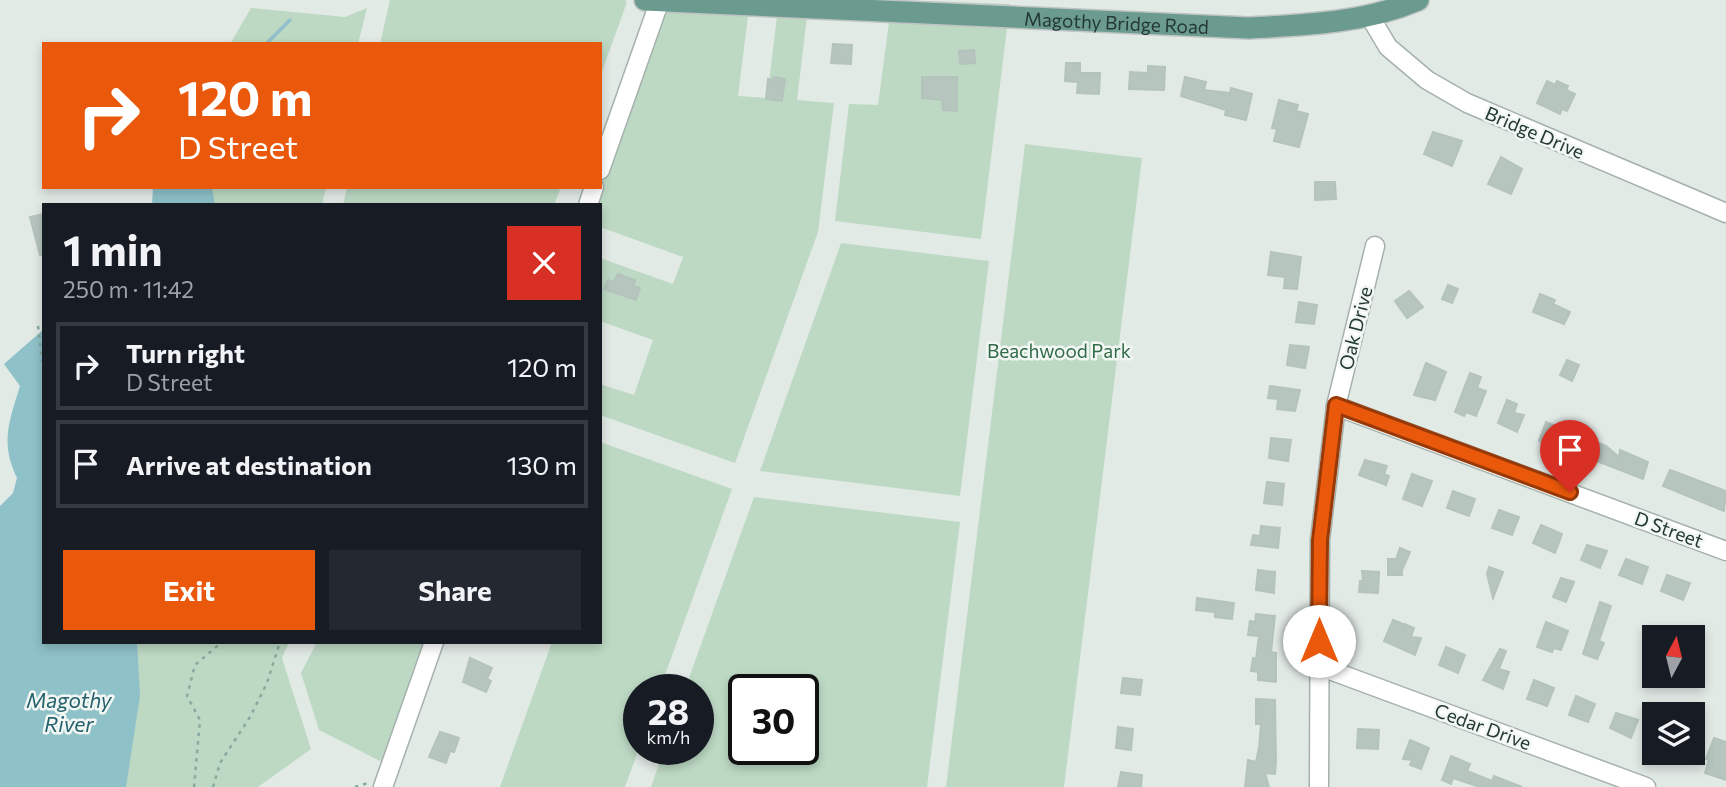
<!DOCTYPE html>
<html lang="en">
<head>
<meta charset="utf-8">
<style>
	body { margin:0; font-family:Commissioner,sans-serif; background:#242831; color:#f1f3f6; height:100vh; display:flex; flex-direction:column; font-size:26px; white-space:nowrap }
	* { box-sizing:border-box; margin:0 }
	p { font-size:23px; color:#9ea1a6 }
	.icon { flex:none; width:38px; height:38px; fill:none; stroke:currentColor; stroke-width:2; stroke-linecap:round; stroke-linejoin:round }
	.map { position:relative; flex:1; overflow:hidden }
	.drawer { position:absolute; left:42px; top:203px; width:560px; height:441px; display:flex; flex-direction:column; background:#171b24; border-radius:0px; box-shadow:0 4px 10px #0003 }
	.drawer>* { flex:none }
	.guide { position:absolute; left:42px; top:42px; width:560px; height:147px; border-radius:0px; box-shadow:0 4px 10px #0003; background:#ea580c; color:#fff; overflow:hidden }
	.needle { width:46px; rotate:7deg }
	.tools { position:absolute; left:1642px; top:625px; display:grid; gap:14px }
	.tools a { display:grid; place-items:center; width:63px; height:63px; border-radius:0px; background:#171b24; box-shadow:0 4px 10px #0003; font-size:35px }
	.speed { position:absolute; left:623px; top:674px; display:flex; gap:14px; font-size:35px; font-weight:700; text-align:center }
	.speed>* { display:grid; place-content:center; width:91px; height:91px; border-radius:50%; background:#171b24; box-shadow:0 4px 10px #0003; line-height:1 }
	.speed small { font-size:18px; font-weight:400 }
	.speed .limit { border:4px solid #111; border-radius:10px; background:#fff; color:#111 }
	.pin { position:absolute; display:grid; place-items:center; width:60px; height:60px; color:#fff; margin:-72px -30px; border-radius:50% 50% 50% 0; rotate:-45deg; box-shadow:0 0 7px #0007 }
	.pin .icon { rotate:45deg }
	.me { position:absolute; width:77px; margin:-38px; rotate:0deg; stroke-linejoin:round; filter:drop-shadow(0 0 5px #0008) }
	.turn { display:flex; align-items:center; gap:24px; height:147px; padding:0 21px; font-size:32px }
	.turn .icon { width:91px; height:91px; stroke-width:2.5 }
	.turn b { display:block; font-size:49px; line-height:60px }
	.round { display:grid; place-items:center; flex:none; width:74px; height:74px; border-radius:0px; background:#242831 }
	.summary { display:flex; align-items:center; justify-content:space-between; height:119px; padding:0 21px }
	h1 { font-size:42px; font-weight:700; line-height:52px }
	.button { display:flex; gap:14px; margin-top:auto; padding:14px 21px }
	.button a { flex:1; height:80px; border-radius:0px; background:#ea580c; color:#fff; font-size:28px; font-weight:700; line-height:80px; text-align:center }
	.button a+a { background:#242831; color:#f1f3f6 }
	ul { padding:0; list-style:none }
	li { display:flex; align-items:center; gap:21px; height:88px; margin:0 14px 10px; padding:0 7px; border:4px solid #363941; border-radius:0px }
	li div { flex:1 }
	li b { display:block; font-size:26px }
	li em { font-style:normal }
	.map>svg:first-child { display:block }
	.green { fill:#bdd9c4; fill-rule:evenodd }
	.water { fill:#8fc1c9 }
	.lines { fill:none; stroke-linecap:round; stroke-linejoin:round }
	.stream { stroke:#8fc1c9; stroke-width:3.5 }
	.building { fill:#b7c5bf; stroke:#b5c3bd; stroke-width:2 }
	.minor-casing { stroke:#a5b1ad; stroke-width:21 }
	.major-casing { stroke:#bdc4c2; stroke-width:24 }
	.path { stroke:#86aa9f; stroke-width:2.5; stroke-dasharray:3.5 5; stroke-linecap:butt }
	.minor { stroke:#fff; stroke-width:18 }
	.major { stroke:#6b9b8e; stroke-width:21 }
	.route-casing { stroke:#983908; stroke-width:18 }
	.route { stroke:#ea580c; stroke-width:12 }
	.labels { text-anchor:middle; dominant-baseline:central; stroke-width:5; stroke-linejoin:round; paint-order:stroke }
	.street-label { font-size:19px; fill:#243933; stroke:#f2f7f4 }
	.park-label { font-size:19px; fill:#326b48; stroke:#f2f7f4 }
	.water-label { font-size:21px; font-style:italic; fill:#25626e; stroke:#f2f7f4 }
</style>
</head>
<body>
<div class="map">
<svg width="1726" height="787" viewBox="0 0 1726 787">
	<rect width="100%" height="100%" fill="#e2eae6"/>
	<g class="green">
		<polygon points="390,0 625,0 627,2 600,77 600,44 380,44"/>
		<polygon points="750,0 738,96 767,98 779,0 809,0 797,100 834,103 818,232 735,463 600,415 600,384 634,395 653,340 600,321 600,258 673,284 683,257 600,227 600,205 577,205 583,187 600,187 600,139 612,107 618,110 656,1"/>
		<polygon points="892,0 1010,4 981,239 835,221 849,104 878,105"/>
		<polygon points="251,8 345,17 367,8 358,44 230,44"/>
		<polygon points="1025,144 1142,158 1064,787 946,787"/>
		<polygon points="211,187 326,187 322,205 202,205"/>
		<polygon points="347,187 561,187 554,205 343,205"/>
		<polygon points="841,243 989,261 960,496 760,471"/>
		<polygon points="600,442 732,489 660,689 639,690 639,749 625,787 500,787 552,642 600,642"/>
		<path d="M754 497 960 522 927 787H651L664 749H698V690L685 689ZM744 690H803V749H744Z"/>
		<polygon points="121,642 289,642 282,658 311,749 258,787 100,787"/>
		<polygon points="317,642 427,642 384,763 319,730 301,673"/>
	</g>
	<g class="water">
		<polygon points="153,187 212,187 215,205 152,205"/>
		<path d="M44 329V642H137L140 696 126 787H0V506L13 493 17 478C0 443 9 422 20 386L4 364Z"/>
	</g>
	<g class="lines">
		<polyline class="stream" points="266,44 290,20"/>
	</g>
	<g class="building">
		<polygon points="833,44 852,45 851,64 831,63"/>
		<polygon points="974,50 975,63 960,64 959,51"/>
		<polygon points="1066,63 1080,63 1080,73 1100,73 1099,94 1077,93 1078,82 1065,81"/>
		<polygon points="1148,66 1165,67 1164,90 1129,89 1130,72 1148,73"/>
		<polygon points="774,77 785,79 782,101 766,99 768,79 773,80"/>
		<polygon points="922,77 957,77 957,111 943,110 942,100 922,98"/>
		<polygon points="1185,77 1206,82 1204,90 1230,93 1231,88 1252,94 1246,120 1225,115 1226,110 1181,96"/>
		<polygon points="1547,81 1555,85 1557,81 1568,86 1566,90 1575,94 1567,111 1562,109 1560,114 1537,103"/>
		<polygon points="1279,100 1298,105 1296,111 1308,114 1299,147 1274,141 1277,129 1272,128"/>
		<polygon points="1433,132 1462,141 1452,166 1424,154"/>
		<polygon points="1501,157 1522,169 1511,194 1488,184"/>
		<polygon points="1315,182 1335,182 1336,199 1315,200"/>
		<polygon points="44,214 44,254 40,255 30,217"/>
		<polygon points="1271,252 1301,257 1297,289 1284,288 1285,277 1268,275"/>
		<polygon points="618,274 635,280 633,286 640,288 636,300 604,289 608,280 613,282"/>
		<polygon points="1448,285 1458,289 1452,303 1442,299"/>
		<polygon points="1409,291 1423,307 1407,318 1395,301"/>
		<polygon points="1540,294 1555,300 1553,304 1570,312 1564,324 1533,312"/>
		<polygon points="1299,302 1317,305 1314,324 1296,322"/>
		<polygon points="1290,345 1309,347 1305,368 1287,365"/>
		<polygon points="1567,360 1579,365 1572,381 1560,375"/>
		<polygon points="1426,363 1446,372 1435,400 1414,395"/>
		<polygon points="1470,373 1481,377 1477,388 1486,391 1476,416 1466,412 1464,416 1455,412"/>
		<polygon points="1270,386 1300,390 1295,411 1277,409 1278,399 1268,398"/>
		<polygon points="1507,400 1517,404 1514,413 1524,415 1517,432 1498,423"/>
		<polygon points="1546,422 1565,430 1558,448 1539,441"/>
		<polygon points="1271,438 1291,440 1288,461 1269,458"/>
		<polygon points="1587,439 1606,446 1619,457 1620,450 1648,462 1643,479 1581,455"/>
		<polygon points="1365,460 1387,466 1384,474 1389,476 1386,485 1359,475"/>
		<polygon points="1670,470 1726,491 1724,511 1663,486"/>
		<polygon points="1412,474 1432,481 1422,506 1403,499"/>
		<polygon points="1267,482 1284,484 1282,505 1264,503"/>
		<polygon points="1453,491 1475,499 1469,516 1447,508"/>
		<polygon points="1499,510 1519,517 1512,535 1492,528"/>
		<polygon points="1541,525 1562,534 1555,553 1533,543"/>
		<polygon points="1261,526 1280,528 1278,548 1251,545 1253,535 1260,536"/>
		<polygon points="1587,545 1607,551 1600,568 1581,560"/>
		<polygon points="1400,548 1410,552 1402,570 1402,575 1388,575 1388,559 1396,559"/>
		<polygon points="1626,559 1648,567 1642,584 1619,575"/>
		<polygon points="1489,567 1503,572 1493,598 1487,574"/>
		<polygon points="1258,570 1275,572 1274,593 1256,590"/>
		<polygon points="1362,571 1379,572 1378,593 1359,592 1360,581 1363,581"/>
		<polygon points="1667,575 1690,583 1683,600 1661,591"/>
		<polygon points="1561,578 1574,582 1566,602 1553,597"/>
		<polygon points="1197,598 1234,603 1232,619 1215,617 1215,612 1196,610"/>
		<polygon points="1600,602 1611,606 1599,641 1604,643 1597,659 1583,654"/>
		<polygon points="1256,614 1275,616 1271,652 1276,653 1276,682 1258,680 1258,672 1251,671 1253,658 1256,659 1259,636 1248,635 1250,621 1255,622"/>
		<polygon points="1393,620 1403,624 1403,630 1405,624 1414,628 1411,637 1421,638 1415,655 1384,641"/>
		<polygon points="1546,622 1568,631 1561,650 1554,648 1552,652 1537,647"/>
		<polygon points="1446,647 1465,655 1458,673 1439,665"/>
		<polygon points="1500,649 1506,651 1499,669 1509,672 1503,689 1483,680"/>
		<polygon points="470,658 492,668 487,679 491,681 486,692 463,682"/>
		<polygon points="1123,678 1142,680 1140,695 1121,693"/>
		<polygon points="1534,680 1554,688 1547,706 1527,699"/>
		<polygon points="1576,696 1595,704 1588,722 1569,715"/>
		<polygon points="1256,699 1275,700 1276,761 1275,774 1265,773 1269,787 1245,787 1248,760 1256,762 1259,748 1261,724 1256,724"/>
		<polygon points="1616,713 1638,720 1631,738 1610,728"/>
		<polygon points="1118,727 1133,729 1131,750 1116,748"/>
		<polygon points="1358,729 1379,730 1378,749 1357,748"/>
		<polygon points="440,732 459,738 454,752 450,751 446,763 429,757"/>
		<polygon points="1714,738 1726,742 1726,780 1705,773 1709,759 1706,759"/>
		<polygon points="1410,740 1429,748 1421,769 1410,765 1412,760 1403,759"/>
		<polygon points="1451,756 1470,764 1467,771 1492,781 1494,776 1522,787 1480,787 1453,778 1451,784 1442,780"/>
		<polygon points="1121,772 1142,775 1141,787 1118,787"/>
	</g>
	<g class="lines">
		<defs>
			<g id="minor">
				<polyline points="1369,15 1388,47 1427,80 1467,103 1726,213"/>
				<polyline points="600,170 660,0"/>
				<polyline points="588,205 594,187"/>
				<polyline points="1336,406 1726,551"/>
				<polyline points="1319,666 1646,787"/>
				<polyline points="383,787 434,642"/>
				<polyline points="1319,787 1320,540 1336,406 1375,246"/>
			</g>
			<g id="major">
				<path id="s1" d="M645 0 1249 28C1306 25 1364 23 1418 0"/>
			</g>
		</defs>
		<use href="#minor" class="minor-casing"/>
		<use href="#major" class="major-casing"/>
		<g class="path">
			<polyline points="38,326 42,362"/>
			<polyline points="194,787 200,720 187,696 195,665 222,642"/>
			<polyline points="213,787 220,763 250,717 267,683 280,642"/>
			<polyline points="355,787 368,783"/>
		</g>
		<use href="#minor" class="minor"/>
		<use href="#major" class="major"/>
	</g>
	<g class="lines">
		<defs>
			<polyline id="route" points="1319,641 1320,540 1336,405 1570,492"/>
		</defs>
		<use href="#route" class="route-casing"/>
		<use href="#route" class="route"/>
	</g>
	<g class="labels">
		<g class="street-label">
			<text stroke="none"><textPath href="#s1" startOffset="472">Magothy Bridge Road</textPath></text>
			<text transform="translate(1535 132) rotate(23)">Bridge Drive</text>
			<text transform="translate(1355 328) rotate(-76)">Oak Drive</text>
			<text transform="translate(1669 529) rotate(20)">D Street</text>
			<text transform="translate(1483 726) rotate(20)">Cedar Drive</text>
		</g>
		<g class="park-label">
			<text x="1059" y="350">Beachwood Park</text>
		</g>
		<g class="water-label">
			<text x="69" y="699">Magothy<tspan x="69" dy="24">River</tspan></text>
		</g>
	</g>
</svg>
<div class="tools">
<a><svg class="needle" viewBox="-14 -14 28 28"><path d="M0-13l5 13h-10z" fill="#e53935"/><path d="M0 13l5-13h-10z" fill="#9ea1a6"/></svg></a>
<a><svg class="icon" aria-label="layers" viewBox="0 0 24 24"><path d="M12 4l9 5-9 5-9-5zM3 14l9 5 9-5"/></svg></a>
</div>
<div class="speed"><div>28<small>km/h</small></div><div class="limit">30</div></div>
<div class="pin" style="left:1570px;top:492px;background:#d93025"><svg class="icon" aria-label="arrive" viewBox="0 0 24 24"><path d="M6 21V4h12l-3 4 3 4H6"/></svg></div>
<svg class="me" style="left:1319px;top:641px" viewBox="-20 -20 40 40"><circle r="19" fill="#fff"/><path d="M0-13L10 11 0 6-10 11z" fill="#ea580c"/></svg>
<div class="guide">
<div class="turn"><svg class="icon" aria-label="right" viewBox="0 0 24 24"><path d="M7 20v-9h11M14 6l5 5-5 5"/></svg><div><b>120 m</b>D Street</div></div>
</div>
<section class="drawer">
<div class="summary"><div><h1>1 min</h1><p>250 m · 11:42</p></div><a class="round" style="background:#d93025;color:#fff"><svg class="icon" aria-label="close" viewBox="0 0 24 24"><path d="M6 6l12 12M18 6L6 18"/></svg></a></div>
<ul>
<li><svg class="icon" aria-label="right" viewBox="0 0 24 24"><path d="M7 20v-9h11M14 6l5 5-5 5"/></svg><div><b>Turn right</b><p>D Street</p></div><em>120 m</em></li>
<li><svg class="icon" aria-label="arrive" viewBox="0 0 24 24"><path d="M6 21V4h12l-3 4 3 4H6"/></svg><div><b>Arrive at destination</b></div><em>130 m</em></li>
</ul>
<div class="button"><a>Exit</a><a>Share</a></div>
</section>
</div>
</body>
</html>
